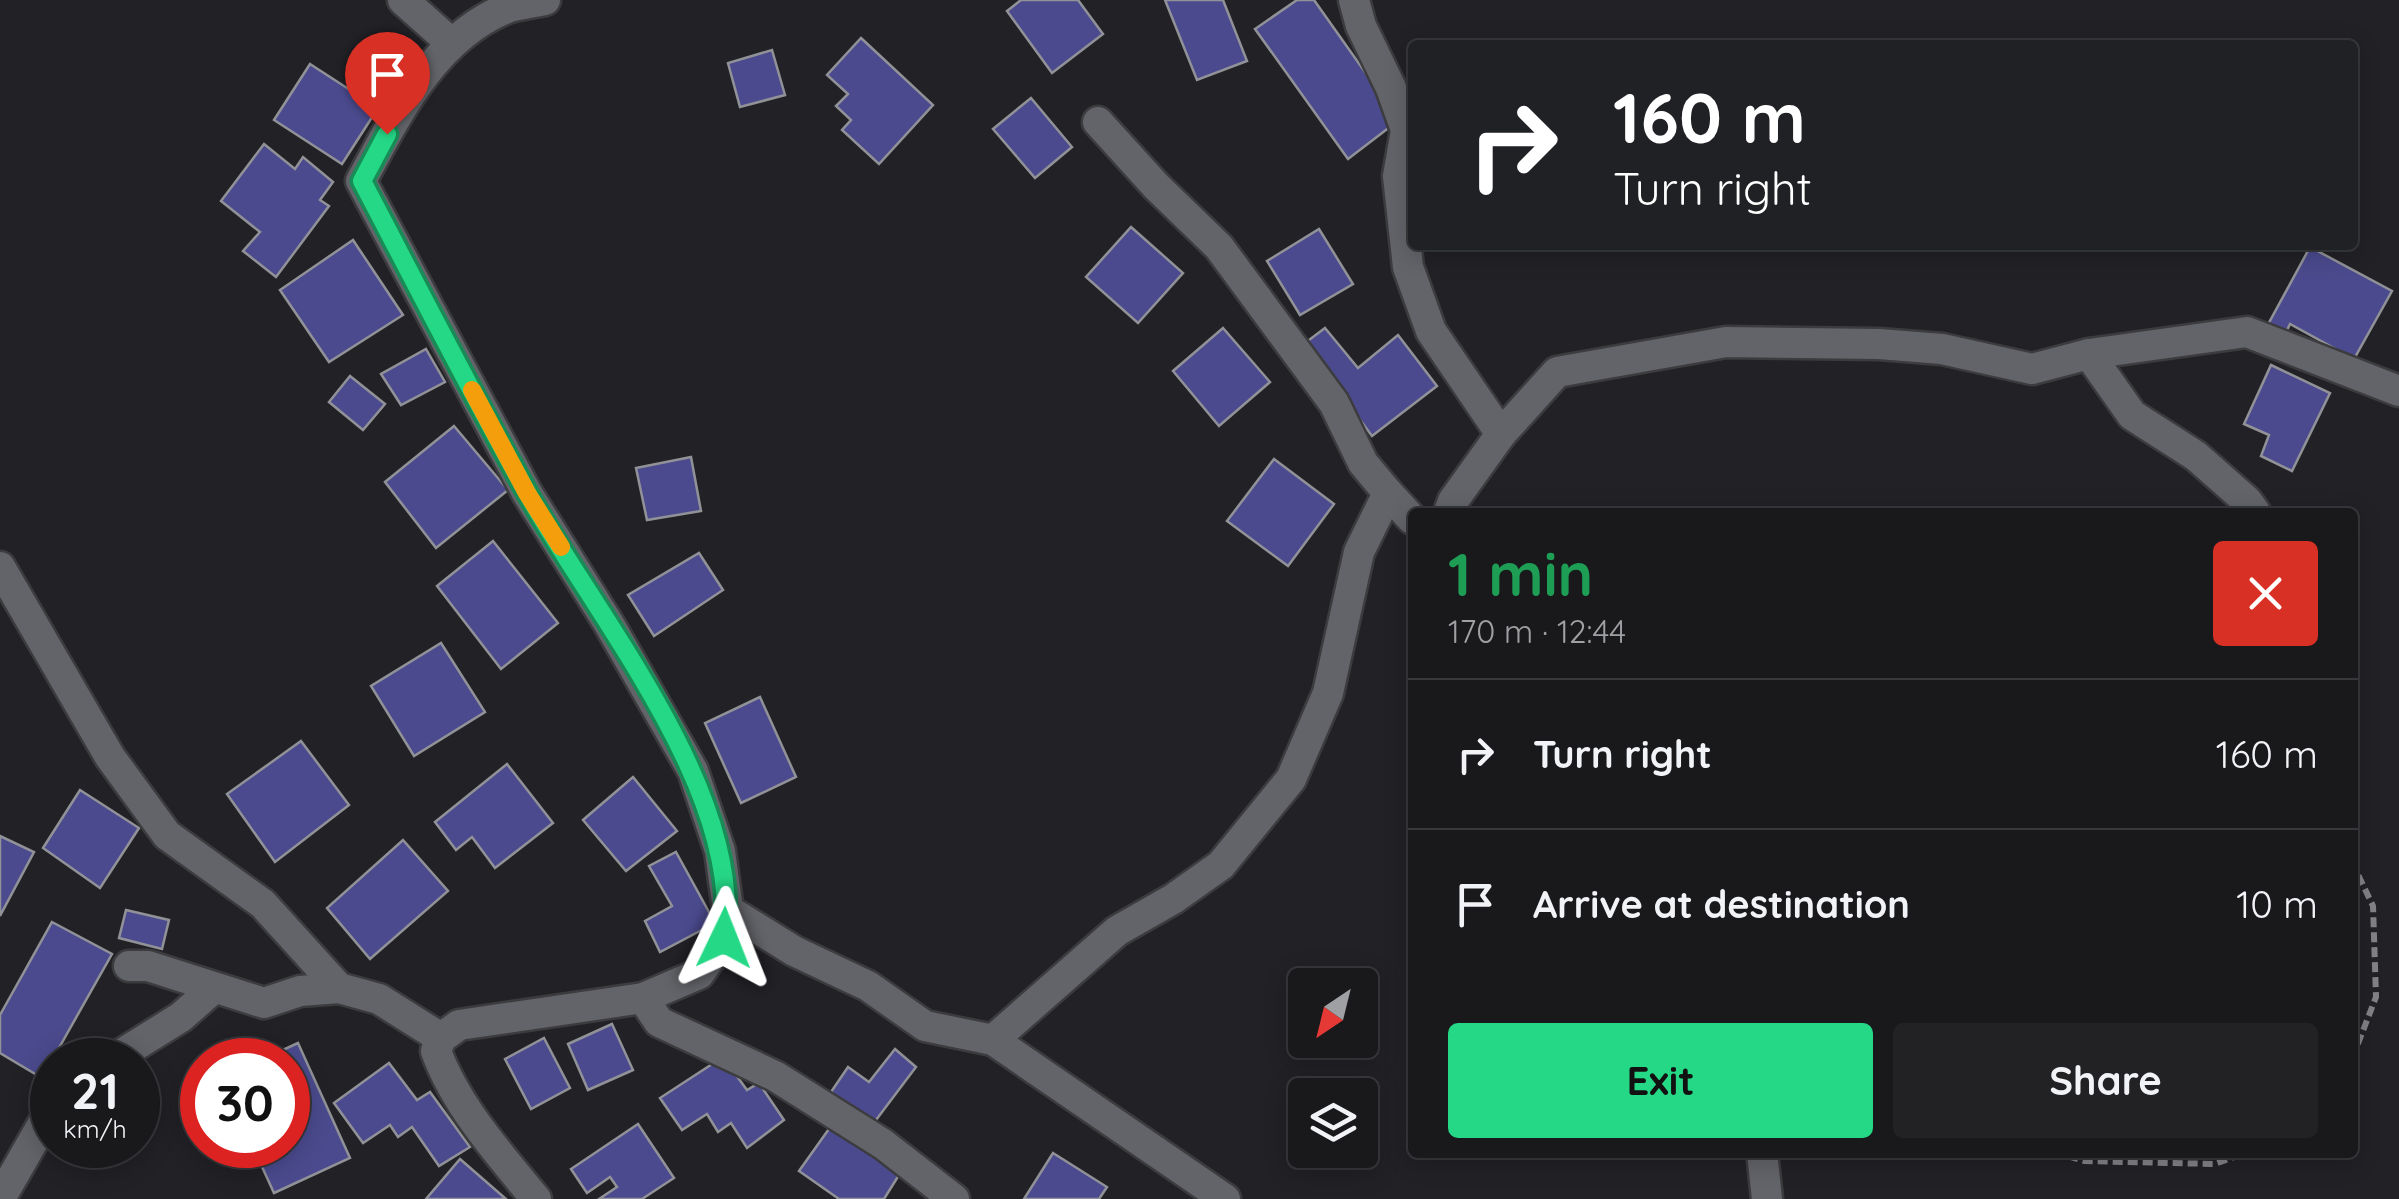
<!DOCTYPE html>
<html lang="en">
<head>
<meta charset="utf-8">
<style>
	body { margin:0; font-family:Quicksand,sans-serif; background:#222225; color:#f1f3f6; height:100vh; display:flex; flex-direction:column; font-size:38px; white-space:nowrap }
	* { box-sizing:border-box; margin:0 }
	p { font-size:32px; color:#9fa0a3 }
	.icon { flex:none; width:55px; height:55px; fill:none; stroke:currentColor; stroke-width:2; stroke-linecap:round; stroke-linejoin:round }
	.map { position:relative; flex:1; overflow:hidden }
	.details { position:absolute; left:1408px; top:508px; width:950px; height:650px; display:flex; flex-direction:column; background:#19191c; border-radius:10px; box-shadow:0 5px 25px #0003,0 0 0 2px #37383b }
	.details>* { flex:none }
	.top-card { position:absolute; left:1408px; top:40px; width:950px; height:210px; border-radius:10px; box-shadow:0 5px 25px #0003,0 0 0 2px #37383b; background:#202124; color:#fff; overflow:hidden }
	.needle { width:65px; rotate:215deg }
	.fabs { position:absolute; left:1288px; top:968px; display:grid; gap:20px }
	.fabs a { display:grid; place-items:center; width:90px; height:90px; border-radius:10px; background:#19191c; box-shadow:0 5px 25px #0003,0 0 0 2px #37383b; font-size:50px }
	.speed { position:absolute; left:30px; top:1038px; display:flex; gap:20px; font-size:50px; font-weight:700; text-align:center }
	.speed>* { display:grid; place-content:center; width:130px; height:130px; border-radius:50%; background:#19191c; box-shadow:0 5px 25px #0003,0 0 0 2px #37383b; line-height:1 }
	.speed small { font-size:25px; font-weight:400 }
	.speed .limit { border:15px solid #d22; background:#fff; color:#111 }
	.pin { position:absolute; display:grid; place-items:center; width:85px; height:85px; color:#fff; margin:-102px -42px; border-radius:50% 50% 50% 0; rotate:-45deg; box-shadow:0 0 10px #0007 }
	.pin .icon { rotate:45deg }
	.me { position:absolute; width:110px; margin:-55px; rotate:2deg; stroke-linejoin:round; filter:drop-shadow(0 0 8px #0008) }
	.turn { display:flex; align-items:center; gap:35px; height:210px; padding:0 40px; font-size:45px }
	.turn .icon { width:130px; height:130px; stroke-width:2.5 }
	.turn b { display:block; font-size:70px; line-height:85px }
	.round { display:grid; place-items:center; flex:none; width:105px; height:105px; border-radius:10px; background:#222225 }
	.head { display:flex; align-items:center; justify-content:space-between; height:170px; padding:0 40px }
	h1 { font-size:60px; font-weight:700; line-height:75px; color:#1e9e55 }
	.button { display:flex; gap:20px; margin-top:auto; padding:20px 40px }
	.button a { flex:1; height:115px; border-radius:10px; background:#25d886; color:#111; font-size:40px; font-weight:700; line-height:115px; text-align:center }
	.button a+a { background:#222225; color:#f1f3f6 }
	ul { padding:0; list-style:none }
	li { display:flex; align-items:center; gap:30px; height:150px; padding:0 40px; border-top:2px solid #37383b }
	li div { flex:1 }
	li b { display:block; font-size:38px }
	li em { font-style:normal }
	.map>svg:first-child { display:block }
	.building { fill:#4b4a8e; stroke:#919297; stroke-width:2.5 }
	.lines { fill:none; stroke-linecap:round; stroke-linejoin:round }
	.street-casing { stroke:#3c3c3f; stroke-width:35 }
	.path { stroke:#838387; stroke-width:6; stroke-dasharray:10 5; stroke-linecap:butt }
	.street { stroke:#636469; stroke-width:30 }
	.route-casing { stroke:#188c57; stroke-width:25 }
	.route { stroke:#25d886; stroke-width:18 }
	.slow { stroke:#f59e0b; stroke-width:18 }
</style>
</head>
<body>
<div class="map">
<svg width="2399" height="1199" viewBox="0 0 2399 1199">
	<rect width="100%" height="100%" fill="#212126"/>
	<g class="building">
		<polygon points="1021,0 1078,0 1103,34 1052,73 1007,11"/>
		<polygon points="1165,0 1223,0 1247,61 1197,80"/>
		<polygon points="1297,0 1314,0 1399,120 1348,159 1255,29"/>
		<polygon points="861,38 933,105 879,164 842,130 851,120 836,106 848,94 827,75"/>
		<polygon points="772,50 785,95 740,107 728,63"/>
		<polygon points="310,64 378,108 342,164 274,120"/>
		<polygon points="1031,98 1072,147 1035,178 993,129"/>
		<polygon points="264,144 295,169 303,157 333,182 320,200 329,206 276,277 243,251 260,232 221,201"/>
		<polygon points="1131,227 1183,273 1138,323 1086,277"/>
		<polygon points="1319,229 1353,284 1300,315 1267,261"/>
		<polygon points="353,240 403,315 329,362 280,290"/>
		<polygon points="2310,247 2392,291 2354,359 2290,324 2283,339 2265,330"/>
		<polygon points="1223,328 1270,382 1219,426 1173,371"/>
		<polygon points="1325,328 1358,368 1398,335 1437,386 1372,436 1330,379 1297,349"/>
		<polygon points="426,349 445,382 401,405 381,374"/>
		<polygon points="2271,365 2330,393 2292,471 2261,456 2269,435 2244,424"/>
		<polygon points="350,376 385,404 363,430 329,402"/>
		<polygon points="454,426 508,490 436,548 385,482"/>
		<polygon points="691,457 701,511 647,520 636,468"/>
		<polygon points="1274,459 1334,504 1288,566 1227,521"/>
		<polygon points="493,541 558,623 501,669 437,586"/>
		<polygon points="699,553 723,590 654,636 628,595"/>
		<polygon points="441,643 485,712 414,756 371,686"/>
		<polygon points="760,697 796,777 741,803 705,723"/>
		<polygon points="301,741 349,805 275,862 227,794"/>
		<polygon points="507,764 553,823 495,868 472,837 456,850 435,822"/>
		<polygon points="633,777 677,831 626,871 583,820"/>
		<polygon points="80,790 139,828 100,888 43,848"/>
		<polygon points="0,836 34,852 0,916"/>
		<polygon points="403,840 448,891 370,959 327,908"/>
		<polygon points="676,852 715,923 660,952 645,921 672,906 649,866"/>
		<polygon points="126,910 169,920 162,949 119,938"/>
		<polygon points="52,922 112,954 42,1078 0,1053 0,1015"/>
		<polygon points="612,1024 633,1070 588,1090 568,1044"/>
		<polygon points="544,1038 570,1088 531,1109 505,1059"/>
		<polygon points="298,1043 350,1158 274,1193 252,1145 288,1145 288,1060 261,1060"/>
		<polygon points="895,1049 916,1067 873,1124 831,1092 848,1067 869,1082"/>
		<polygon points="723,1057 747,1090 759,1083 784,1120 747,1148 731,1123 718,1132 707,1114 682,1130 660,1098"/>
		<polygon points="389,1063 417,1100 430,1092 470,1147 439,1166 412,1127 398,1137 390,1125 363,1143 334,1103"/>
		<polygon points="836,1119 904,1167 884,1199 839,1199 799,1171"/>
		<polygon points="638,1124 674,1178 642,1199 599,1199 617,1187 610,1177 587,1193 571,1169"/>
		<polygon points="1053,1153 1107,1187 1099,1199 1024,1199"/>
		<polygon points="460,1159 506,1199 426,1199"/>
	</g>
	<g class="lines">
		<defs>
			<g id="street">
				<polyline points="403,0 450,42"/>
				<polyline points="1354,0 1361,26 1391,88 1406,130 1398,176 1408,267 1431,331 1501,434"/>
				<polyline points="2089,354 2132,415 2196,456 2247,501 2255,512"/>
				<polyline points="1388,493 1412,519"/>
				<polyline points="1449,512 1453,501 1501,434 1557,372 1726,342 1879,344 1942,349 2032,369 2089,354 2247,332 2399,391"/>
				<polyline points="0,567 110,757 167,835 263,904 339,988 379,999 441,1038"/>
				<polyline points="728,910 794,951 868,986 925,1026 993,1040 1225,1199"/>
				<polyline points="129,966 148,966 264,1003 300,991 339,988"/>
				<polyline points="643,998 659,1022 775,1076 883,1144 954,1199"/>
				<polyline points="993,1040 1117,931 1173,899 1221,865 1291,779 1328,693 1359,552 1388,493 1363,463 1334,403 1219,247 1156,186 1098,122"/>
				<polyline points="112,1060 181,1017 214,988"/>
				<polyline points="1762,1152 1767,1199"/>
				<polyline points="0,1199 52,1108"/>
				<path d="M536 1199C499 1154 456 1106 436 1051L441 1038 459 1025 643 998 699 974 724 939 728 910 720 851 693 771 609 624 527 493 361 181C397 115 433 38 507 8 518 4 533 3 545 0"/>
			</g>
		</defs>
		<use href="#street" class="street-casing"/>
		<g class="path">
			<polyline points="2352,862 2373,906 2376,997 2352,1059"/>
			<polyline points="2054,1152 2084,1161 2214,1164 2249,1152"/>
		</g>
		<use href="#street" class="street"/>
	</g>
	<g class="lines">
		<defs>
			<path id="route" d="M387 134 362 181C416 284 469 388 525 489 593 613 745 792 724 938"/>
		</defs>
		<use href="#route" class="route-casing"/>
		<use href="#route" class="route"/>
		<polyline class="slow" points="472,390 527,493 561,547"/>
	</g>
</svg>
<div class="fabs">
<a><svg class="needle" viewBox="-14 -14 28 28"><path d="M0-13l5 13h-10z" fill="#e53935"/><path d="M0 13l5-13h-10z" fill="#9fa0a3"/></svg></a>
<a><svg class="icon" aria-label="layers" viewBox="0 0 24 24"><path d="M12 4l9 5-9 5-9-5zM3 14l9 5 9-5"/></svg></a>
</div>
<div class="speed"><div>21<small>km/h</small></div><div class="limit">30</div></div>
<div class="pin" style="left:387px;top:134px;background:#d93025"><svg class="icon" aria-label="arrive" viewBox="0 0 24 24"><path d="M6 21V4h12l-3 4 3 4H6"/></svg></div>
<svg class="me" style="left:724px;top:938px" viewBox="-20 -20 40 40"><path d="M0-17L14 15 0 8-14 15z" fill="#25d886" stroke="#fff" stroke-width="4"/></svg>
<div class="top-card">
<div class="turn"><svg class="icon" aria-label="right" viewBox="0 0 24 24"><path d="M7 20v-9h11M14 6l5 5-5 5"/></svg><div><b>160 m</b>Turn right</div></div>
</div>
<section class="details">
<div class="head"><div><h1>1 min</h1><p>170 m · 12:44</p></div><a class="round" style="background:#d93025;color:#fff"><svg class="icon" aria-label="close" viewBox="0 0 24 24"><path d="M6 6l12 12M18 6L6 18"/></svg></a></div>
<ul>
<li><svg class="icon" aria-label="right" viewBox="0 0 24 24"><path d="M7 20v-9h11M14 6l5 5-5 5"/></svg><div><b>Turn right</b></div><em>160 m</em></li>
<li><svg class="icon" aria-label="arrive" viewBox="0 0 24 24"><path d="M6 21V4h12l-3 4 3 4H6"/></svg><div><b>Arrive at destination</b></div><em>10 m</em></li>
</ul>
<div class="button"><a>Exit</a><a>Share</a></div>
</section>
</div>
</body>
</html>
